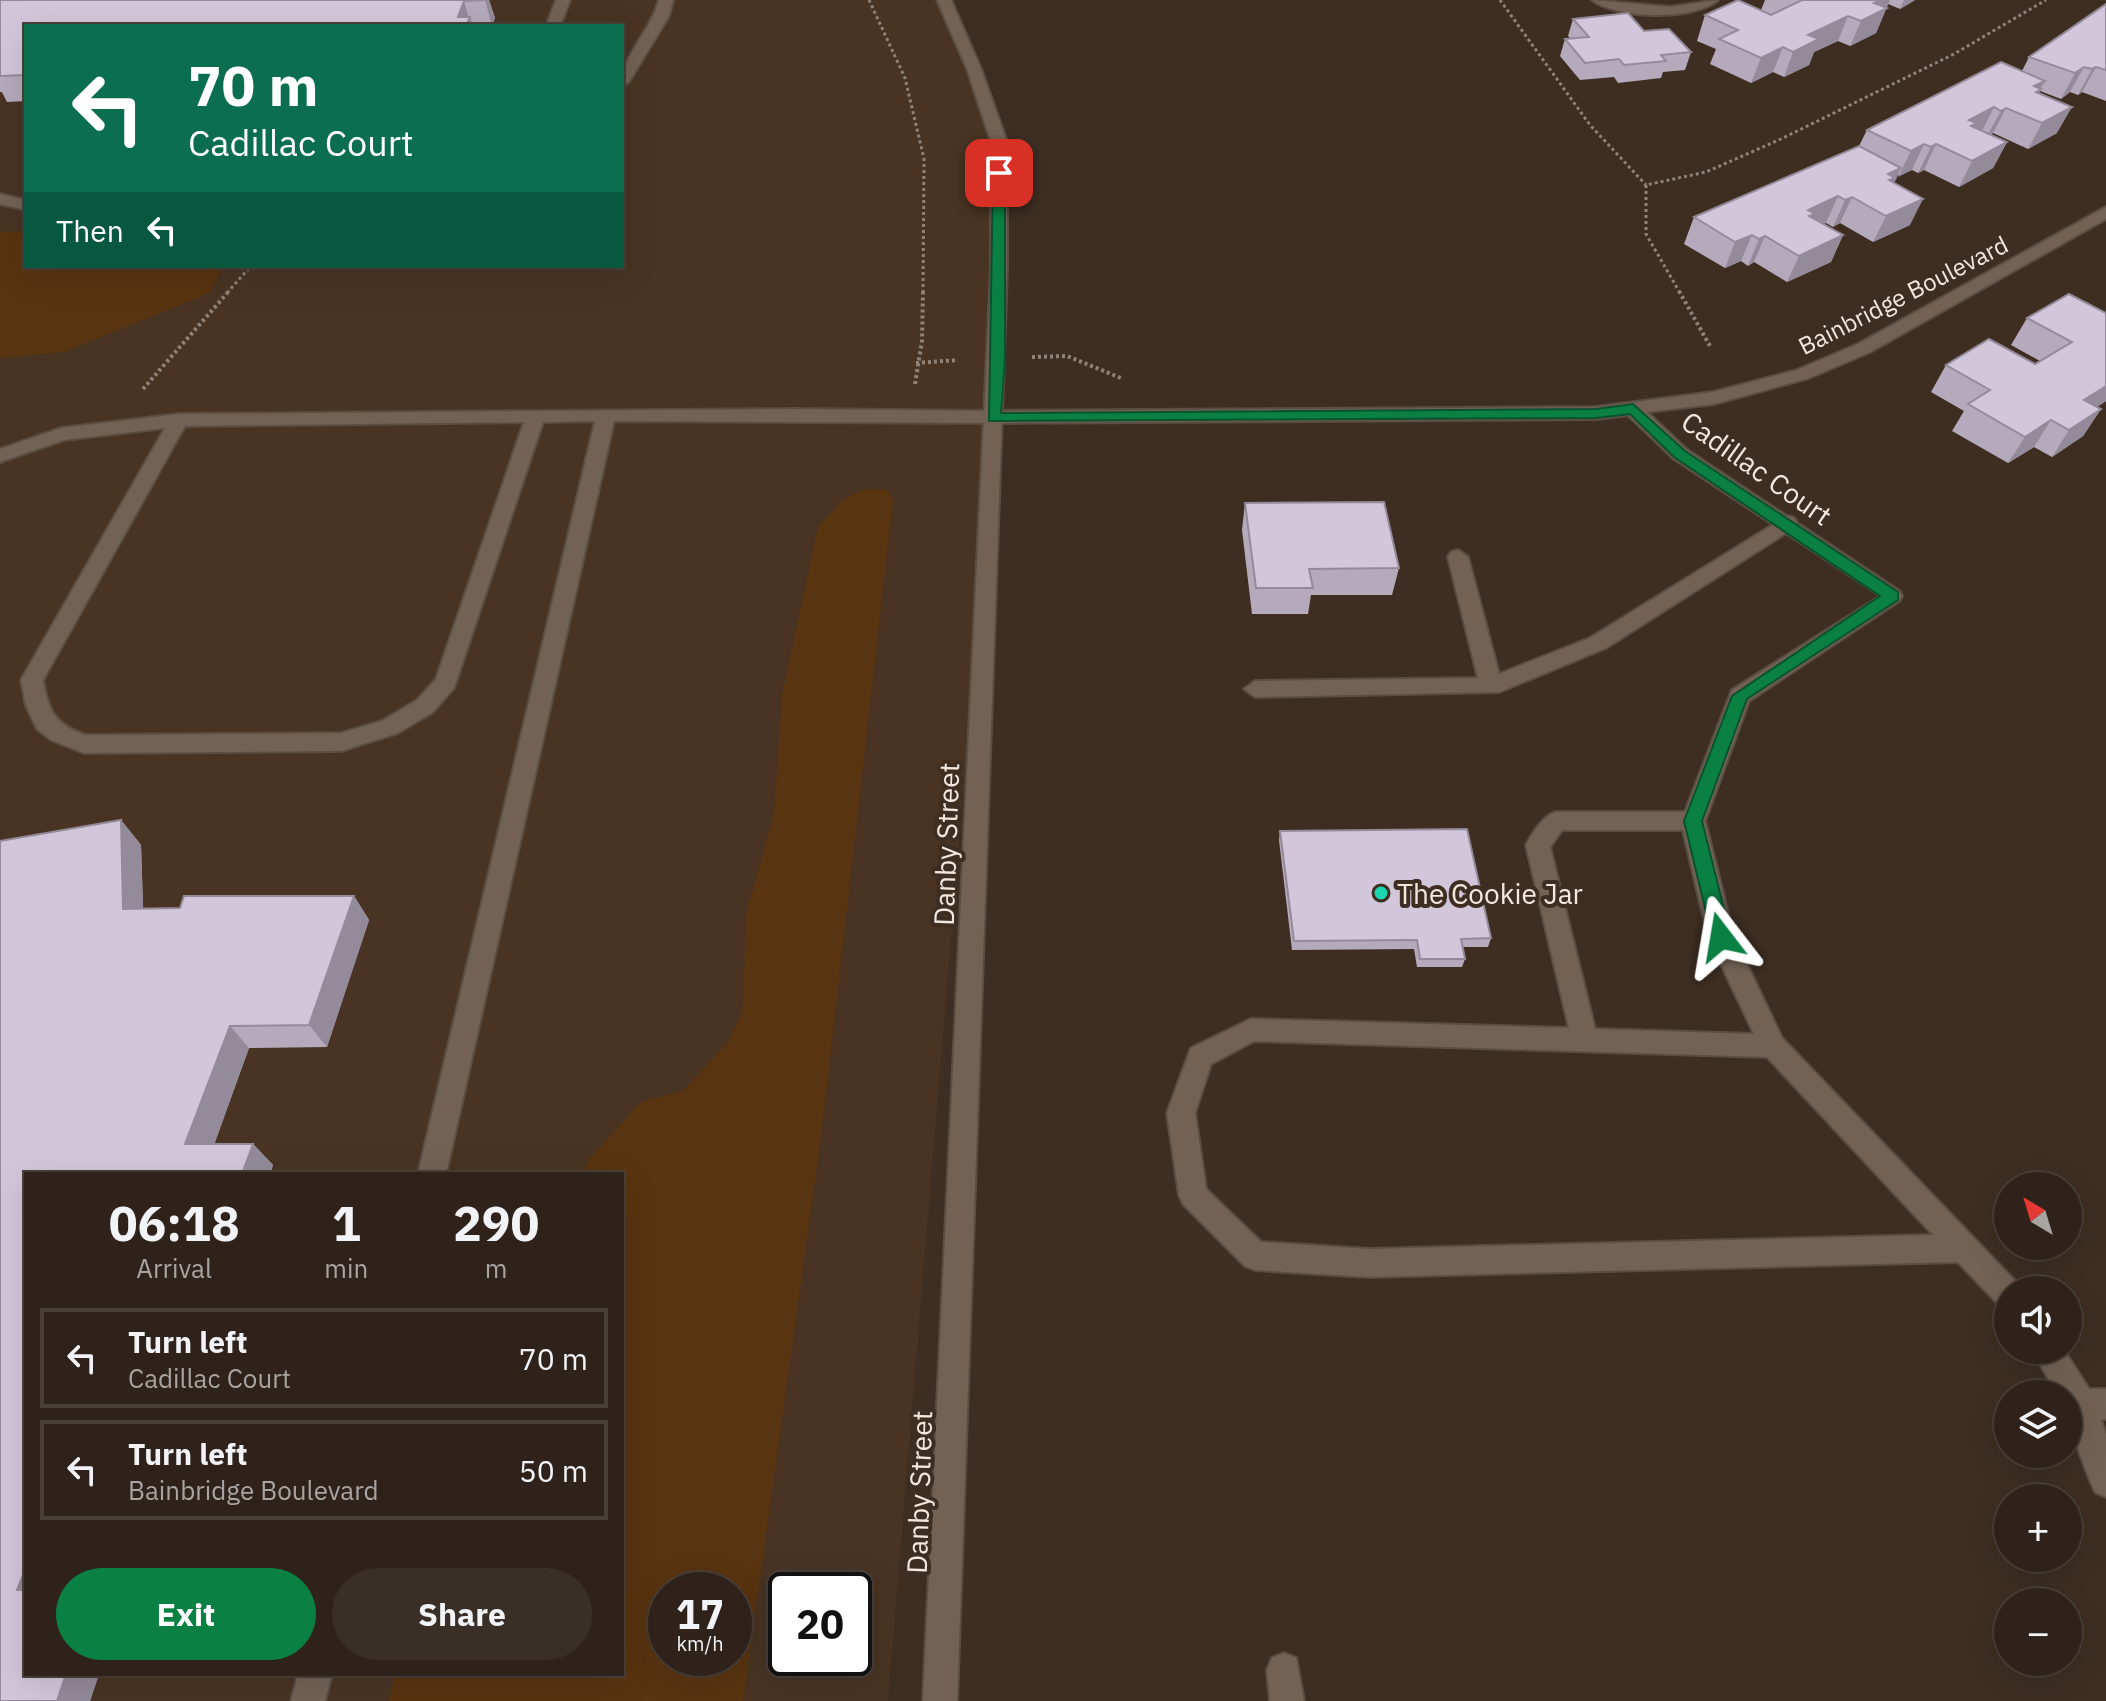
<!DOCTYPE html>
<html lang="en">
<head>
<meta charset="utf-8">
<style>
	body { margin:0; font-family:"IBM Plex Sans",sans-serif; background:#3a2f27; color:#f1f3f6; height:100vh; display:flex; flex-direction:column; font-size:30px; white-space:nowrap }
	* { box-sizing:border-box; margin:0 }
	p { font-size:26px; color:#a7a4a2 }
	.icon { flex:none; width:44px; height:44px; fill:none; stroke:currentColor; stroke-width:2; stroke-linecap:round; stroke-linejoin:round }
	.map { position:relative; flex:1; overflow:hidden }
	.side { position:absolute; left:24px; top:1172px; width:600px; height:504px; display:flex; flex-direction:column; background:#2e221a; border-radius:0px; box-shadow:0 8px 32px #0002,0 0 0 2px #493f39 }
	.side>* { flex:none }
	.hud { position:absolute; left:24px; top:24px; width:600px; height:244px; border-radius:0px; box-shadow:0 8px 32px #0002,0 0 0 2px #493f39; background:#0b6e4f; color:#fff; overflow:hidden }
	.needle { width:52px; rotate:322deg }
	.controls { position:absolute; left:1994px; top:1172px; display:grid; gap:16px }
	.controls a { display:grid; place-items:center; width:88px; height:88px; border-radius:50%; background:#2e221a; box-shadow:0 8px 32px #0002,0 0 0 2px #493f39; font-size:40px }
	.speed { position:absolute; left:648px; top:1572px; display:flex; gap:16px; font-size:40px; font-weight:700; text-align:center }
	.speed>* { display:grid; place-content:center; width:104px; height:104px; border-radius:50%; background:#2e221a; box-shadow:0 8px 32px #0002,0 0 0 2px #493f39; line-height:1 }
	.speed small { font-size:20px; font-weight:400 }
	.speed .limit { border:4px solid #111; border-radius:12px; background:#fff; color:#111 }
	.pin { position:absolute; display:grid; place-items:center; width:68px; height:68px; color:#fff; margin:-34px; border-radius:16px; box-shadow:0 4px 12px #0006 }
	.me { position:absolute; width:88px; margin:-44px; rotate:346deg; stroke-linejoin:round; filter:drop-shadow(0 0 6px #0008) }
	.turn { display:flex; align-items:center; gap:28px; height:168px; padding:0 32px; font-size:36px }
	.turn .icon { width:104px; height:104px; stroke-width:2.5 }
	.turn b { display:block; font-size:56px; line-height:68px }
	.then { display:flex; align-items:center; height:76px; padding:0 32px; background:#0003; gap:16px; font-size:30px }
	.eta { display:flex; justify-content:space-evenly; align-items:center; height:136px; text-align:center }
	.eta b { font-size:48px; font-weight:700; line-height:56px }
	.button { display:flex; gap:16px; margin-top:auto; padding:16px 32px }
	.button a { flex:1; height:92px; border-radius:48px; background:#0b8043; color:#fff; font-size:32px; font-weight:700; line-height:92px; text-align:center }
	.button a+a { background:#3a2f27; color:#f1f3f6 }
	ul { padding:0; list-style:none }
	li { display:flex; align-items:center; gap:24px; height:100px; margin:0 16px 12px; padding:0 16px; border:4px solid #493f39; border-radius:0px }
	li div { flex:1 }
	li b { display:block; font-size:30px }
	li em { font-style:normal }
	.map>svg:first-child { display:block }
	.built { fill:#493423; fill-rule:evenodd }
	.green { fill:#593410; fill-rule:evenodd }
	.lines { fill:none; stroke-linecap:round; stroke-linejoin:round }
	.lane-casing { stroke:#5a4d42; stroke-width:4 }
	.street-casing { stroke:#5a4d42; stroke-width:4 }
	.secondary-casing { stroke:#5a4d42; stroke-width:4 }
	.path-far1 { stroke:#8f8278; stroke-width:3; stroke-dasharray:3 3; stroke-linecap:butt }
	.path { stroke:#8f8278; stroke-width:4; stroke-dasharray:3 3; stroke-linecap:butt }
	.lane { fill:#736254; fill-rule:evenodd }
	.street { fill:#736254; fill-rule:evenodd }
	.secondary { fill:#736254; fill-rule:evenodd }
	.wall { fill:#b5aabc }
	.shaded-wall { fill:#938b99 }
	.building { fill:#d2c6db; stroke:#938b99; stroke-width:2 }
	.route { fill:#0b8043; stroke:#07532c; stroke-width:2 }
	.poi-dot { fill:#1bd5b1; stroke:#3e2e22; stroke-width:3 }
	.labels { text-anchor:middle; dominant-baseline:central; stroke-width:8; stroke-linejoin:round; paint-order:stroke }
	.far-street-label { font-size:24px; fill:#f2e8e0; stroke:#3e2e22 }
	.street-label { font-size:28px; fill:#f2e8e0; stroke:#3e2e22 }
	.poi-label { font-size:28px; fill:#f2e8e0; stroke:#3e2e22; text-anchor:start }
</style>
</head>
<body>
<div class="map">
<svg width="2106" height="1701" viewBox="0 0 2106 1701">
	<rect width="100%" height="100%" fill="#3e2e22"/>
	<path class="built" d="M0 0H944L999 142 994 417 888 1701H0ZM26 26H622V266H26ZM26 1174H622V1674H26ZM666 1590H734V1658H666ZM786 1590H854V1658H786Z"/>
	<g class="green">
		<polygon points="26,231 26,266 224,266 209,293 64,352 0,358 0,232"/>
		<path d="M886 489 893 500 822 1129 743 1701H389L395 1674H622V1174H582L590 1158 641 1102 683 1091 729 1041 743 1009 746 914 774 814 782 696 818 527 844 499 862 490ZM666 1590H734V1658H666Z"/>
	</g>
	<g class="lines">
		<defs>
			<g id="lane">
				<polygon points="556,0 570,0 560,26 546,26"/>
				<path d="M659 0H673L669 16 629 82 622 86C622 54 651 31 659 0Z"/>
				<polygon points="0,194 26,200 26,210 0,204"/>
				<path d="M794 409 994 411 1003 417 994 423 614 421 446 1174H418L595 421 543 422 454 688 433 712 398 733 341 751 84 753 51 740 37 729 26 706 21 680 165 428 64 440 0 462V449L61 428 179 414ZM524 422 436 679 417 700 382 721 341 733 85 735C55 724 48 711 43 680L185 426Z"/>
				<polygon points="1787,516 1794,518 1797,523 1794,528 1606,648 1499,692 1255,697 1244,689 1255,681 1478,678 1448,557 1451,552 1458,550 1468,557 1499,674 1590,638"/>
				<path d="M1892 589 1899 591 1902 596 1899 601 1749 701 1705 821 1734 937 1782 1038 2018 1284 2021 1290H2008V1308L1998 1304 1958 1262 1369 1277 1255 1270 1245 1266 1183 1204 1179 1195 1167 1113 1191 1048 1251 1019 1569 1028 1526 845C1533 832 1543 816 1556 812H1685L1732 690ZM1562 830H1683L1708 937 1754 1034 1595 1029 1550 847ZM1254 1041 1767 1057 1933 1235 1369 1249 1261 1242 1206 1189 1195 1113 1211 1064Z"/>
				<path d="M2032 1350H2064L2089 1389H2106V1419L2101 1420 2106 1434V1497L2095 1492C2082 1462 2068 1427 2068 1394H2057Z"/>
				<polygon points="1284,1653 1296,1658 1304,1701 1270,1701 1267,1670 1272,1658"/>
				<polygon points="298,1674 332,1674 325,1701 291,1701"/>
			</g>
			<g id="street">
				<path d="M1592 0 1670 7 1718 0C1694 21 1617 19 1592 0Z"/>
				<polygon points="2106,207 2106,219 1870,352 1809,378 1714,404 1647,412 1687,450 1899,591 1902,596 1899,601 1892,603 1673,458 1628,415 1596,419 994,423 985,417 994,411 1596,407 1713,392 1797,370 1858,344"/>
			</g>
			<polygon id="secondary" points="937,0 951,0 981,69 1007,142 1007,268 957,1701 923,1701 991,268 991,142 967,69"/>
		</defs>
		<use href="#lane" class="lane-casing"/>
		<use href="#street" class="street-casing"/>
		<use href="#secondary" class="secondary-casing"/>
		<g class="path-far1">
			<polyline points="869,0 905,78 924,159 923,293"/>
			<polyline points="1500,0 1590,125 1646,185"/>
			<polyline points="227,293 251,266"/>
			<polyline points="1680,293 1646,234 1646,185 1706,172 1781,139 1954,54 2046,0"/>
		</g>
		<g class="path">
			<polyline points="1679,291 1710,346"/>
			<polyline points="1032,357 1067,356 1121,378"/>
			<polyline points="916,363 958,360"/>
			<polyline points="915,384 922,341 923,291"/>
			<polyline points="143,389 229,291"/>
		</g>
		<use href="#lane" class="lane"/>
		<use href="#street" class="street"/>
		<use href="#secondary" class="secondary"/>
	</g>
	<g class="wall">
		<polygon points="0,0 489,0 495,18 492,26 26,26 26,101 7,102 2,92 0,92"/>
		<polygon points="1765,0 1915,0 1900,9 1888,4 1876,33 1850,46 1838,41 1814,52 1809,65 1784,77 1773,72 1751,83 1710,64 1716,49 1697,41 1705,15 1761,10"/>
		<polygon points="2106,4 2106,101 2082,92 2078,95 2070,92 2061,99 2040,91 2039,93 2057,133 2028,149 1993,133 1991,135 2007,142 1993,168 1959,187 1924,170 1918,173 1912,170 1897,176 1894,183 1910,225 1873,242 1840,223 1833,227 1826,223 1823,224 1843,235 1831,262 1787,282 1754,262 1748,266 1741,261 1725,268 1684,244 1694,217 1859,146 1867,130 2022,71 2029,57"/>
		<polygon points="1573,19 1644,31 1691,52 1685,70 1663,72 1661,78 1618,83 1614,77 1580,80 1560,56 1565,39 1570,38 1568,36"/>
		<polygon points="2106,313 2106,401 2097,407 2101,409 2083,436 2052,457 2034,447 2008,463 1952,431 1964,411 1931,392 1946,365 2035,364 2040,361 2011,345 2027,318"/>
		<polygon points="1245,503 1399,568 1392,595 1311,595 1308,614 1252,614 1242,530"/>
		<polygon points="121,820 141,845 143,909 180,908 184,896 354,896 369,920 327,1047 249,1048 214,1144 253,1144 273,1165 270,1174 26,1174 26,1674 99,1674 90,1701 0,1701 0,841"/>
		<polygon points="1280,831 1491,938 1488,947 1463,947 1465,959 1462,967 1417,967 1414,949 1292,950 1279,840"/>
	</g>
	<g class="shaded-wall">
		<polygon points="485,0 489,0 495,18 492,26"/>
		<polygon points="1881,0 1890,0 1876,33 1850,46 1861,21 1874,3"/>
		<polygon points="1904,0 1915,0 1900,9"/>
		<polygon points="464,1 469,19 470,17 473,26 460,26 458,17"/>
		<polygon points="1848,16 1838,41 1814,52 1809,65 1784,77 1793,52 1808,35"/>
		<polygon points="1783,47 1773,72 1751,83 1761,58"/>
		<polygon points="2084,67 2070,92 2061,99 2075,73"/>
		<polygon points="2096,67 2082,92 2078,95 2092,69"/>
		<polygon points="2045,81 2040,90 2041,89 2028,115 2034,86"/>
		<polygon points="1994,107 1981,133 1968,140 1969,120"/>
		<polygon points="2072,107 2057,133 2028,149 2042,123"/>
		<polygon points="2006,108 1993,133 1987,136 2001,111"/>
		<polygon points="2007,142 1993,168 1959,187 1972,161"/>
		<polygon points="1924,144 1912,170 1898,177 1911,151"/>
		<polygon points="1936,144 1924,170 1918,173 1931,147"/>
		<polygon points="1901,168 1889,194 1888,174"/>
		<polygon points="1838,196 1826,223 1807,232 1808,210"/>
		<polygon points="1852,197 1840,223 1833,227 1845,200"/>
		<polygon points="1923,199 1910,225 1873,242 1886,216"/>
		<polygon points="1752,235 1741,261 1725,268 1735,242"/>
		<polygon points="1843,235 1831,262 1787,282 1799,256"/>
		<polygon points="1765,236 1754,262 1748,266 1759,239"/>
		<polygon points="2106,386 2106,401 2066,426 2084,400"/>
		<polygon points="2101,409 2083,436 2052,457 2069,430"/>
		<polygon points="2051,420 2034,447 2008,463 2025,437"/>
		<polygon points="121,820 141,845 144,933 123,909"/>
		<polygon points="354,896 369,920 327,1047 309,1025"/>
		<polygon points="230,1026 249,1048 207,1165 185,1144"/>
		<polygon points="253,1144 273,1165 270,1174 242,1174"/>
		<polygon points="26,1567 26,1594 17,1590"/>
		<polygon points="66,1674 99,1674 90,1701 57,1701"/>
	</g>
	<g class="building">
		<polygon points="0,0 485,0 464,1 458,17 470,17 466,26 26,26 26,75 0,76"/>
		<polygon points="1738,0 1771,15 1802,0 1881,0 1874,3 1887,8 1861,21 1848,16 1808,35 1819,39 1793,52 1783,47 1761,58 1719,39 1738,30 1705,15"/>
		<polygon points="2106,4 2106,70 2096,67 2092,69 2084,67 2075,73 2029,57"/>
		<polygon points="1628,13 1644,31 1669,29 1691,52 1661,55 1666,61 1624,65 1619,59 1585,63 1565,39 1589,37 1573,19"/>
		<polygon points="2001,62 2045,81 2034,86 2041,89 2036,92 2072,107 2042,123 2006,108 2001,111 1994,107 1969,120 1977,123 1971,126 2007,142 1972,161 1936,144 1931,147 1924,144 1911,151 1867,130"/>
		<polygon points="1859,146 1901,168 1888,174 1895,178 1889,180 1923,199 1886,216 1852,197 1845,200 1838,196 1808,210 1815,214 1809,216 1843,235 1799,256 1765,236 1759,239 1752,235 1735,242 1694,217"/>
		<polygon points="2069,294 2106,313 2106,386 2084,400 2101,409 2069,430 2051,420 2025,437 1968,404 1990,390 1946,365 1989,339 2035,364 2072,342 2027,318"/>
		<polygon points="1384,502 1399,568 1309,569 1313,588 1256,588 1245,503"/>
		<polygon points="121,820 123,909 180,908 184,896 354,896 309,1025 230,1026 185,1144 253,1144 242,1174 26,1174 26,1567 17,1590 26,1590 26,1674 66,1674 57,1701 0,1701 0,841"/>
		<polygon points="1467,829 1491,938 1461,939 1465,959 1420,959 1417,940 1294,941 1280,831"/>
	</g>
	<polygon class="route" points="999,170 1005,173 1005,357 1001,413 1596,409 1633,404 1685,451 1898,592 1898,600 1747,699 1702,821 1731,937 1728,943 1721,945 1712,937 1684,821 1732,696 1880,596 1674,457 1630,414 1596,418 989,421 993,173"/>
	<circle class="poi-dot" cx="1381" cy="893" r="8"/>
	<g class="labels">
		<g class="far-street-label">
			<text transform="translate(1903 295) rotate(-27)">Bainbridge Boulevard</text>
		</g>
		<g class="street-label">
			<text transform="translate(1757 468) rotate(35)">Cadillac Court</text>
			<text transform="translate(946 844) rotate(-88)">Danby Street</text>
			<text transform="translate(919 1492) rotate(-88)">Danby Street</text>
		</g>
		<g class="poi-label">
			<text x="1397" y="893">The Cookie Jar</text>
		</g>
	</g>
</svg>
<div class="controls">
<a><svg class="needle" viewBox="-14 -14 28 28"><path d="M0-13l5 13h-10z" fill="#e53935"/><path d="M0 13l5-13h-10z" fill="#a7a4a2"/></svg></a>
<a><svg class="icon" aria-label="sound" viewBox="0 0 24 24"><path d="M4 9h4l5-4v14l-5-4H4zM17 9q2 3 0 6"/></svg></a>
<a><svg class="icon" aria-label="layers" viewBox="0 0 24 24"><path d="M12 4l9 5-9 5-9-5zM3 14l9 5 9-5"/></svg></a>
<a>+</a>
<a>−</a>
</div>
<div class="speed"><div>17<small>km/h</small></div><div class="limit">20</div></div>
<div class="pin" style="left:999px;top:173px;background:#d93025"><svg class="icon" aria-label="arrive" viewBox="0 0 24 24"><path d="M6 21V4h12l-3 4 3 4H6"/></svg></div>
<svg class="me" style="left:1721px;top:937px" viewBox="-20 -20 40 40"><path d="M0-17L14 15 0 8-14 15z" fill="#0b8043" stroke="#fff" stroke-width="4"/></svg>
<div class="hud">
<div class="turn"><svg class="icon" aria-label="left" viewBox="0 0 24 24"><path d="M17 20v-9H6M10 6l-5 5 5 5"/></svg><div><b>70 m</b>Cadillac Court</div></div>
<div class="then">Then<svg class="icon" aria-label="left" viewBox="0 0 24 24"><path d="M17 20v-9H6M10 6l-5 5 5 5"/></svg></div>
</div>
<section class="side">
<div class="eta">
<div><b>06:18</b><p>Arrival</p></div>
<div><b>1</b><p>min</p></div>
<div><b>290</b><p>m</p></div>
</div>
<ul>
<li><svg class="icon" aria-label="left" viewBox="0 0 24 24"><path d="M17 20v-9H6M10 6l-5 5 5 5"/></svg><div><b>Turn left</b><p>Cadillac Court</p></div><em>70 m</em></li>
<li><svg class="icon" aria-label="left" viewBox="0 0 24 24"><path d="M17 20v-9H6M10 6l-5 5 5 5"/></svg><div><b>Turn left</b><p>Bainbridge Boulevard</p></div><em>50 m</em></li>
</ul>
<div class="button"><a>Exit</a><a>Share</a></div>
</section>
</div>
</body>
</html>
